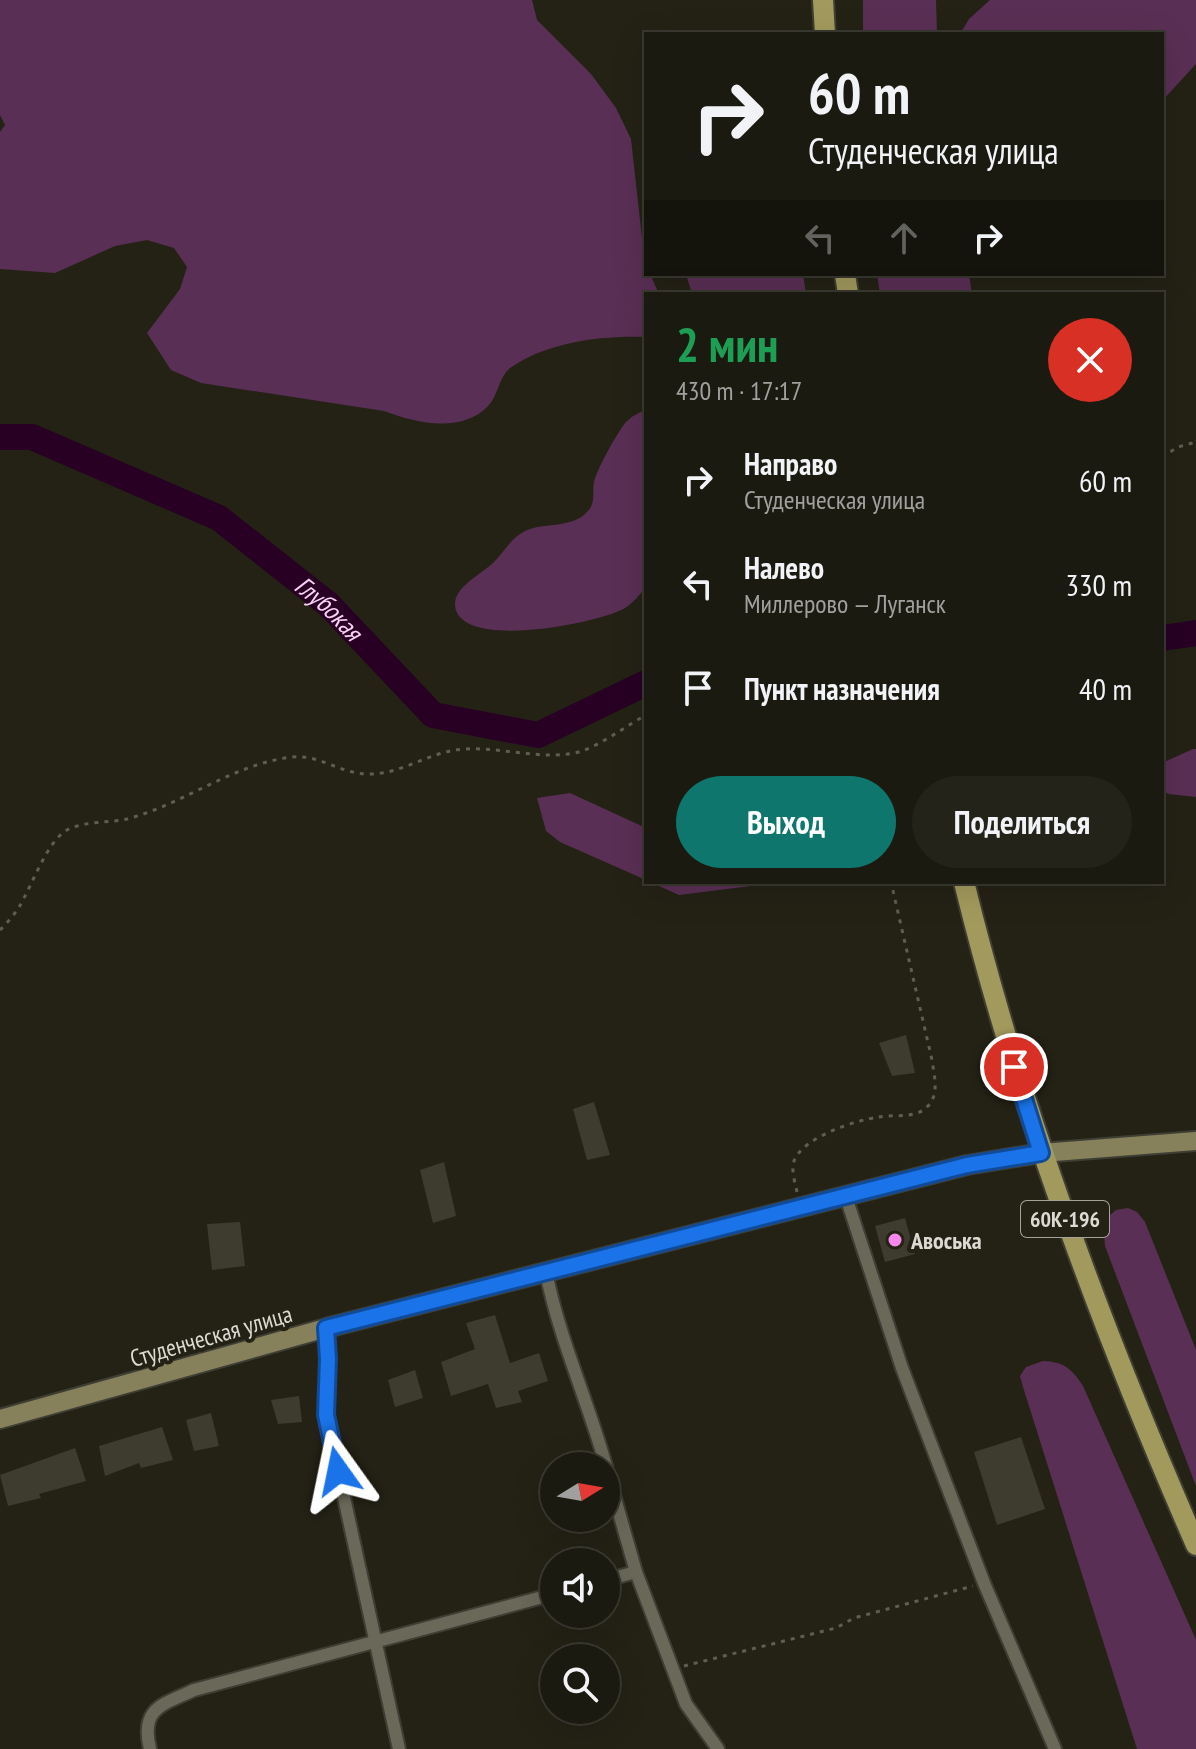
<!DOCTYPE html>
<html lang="ru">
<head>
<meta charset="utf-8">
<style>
	body { margin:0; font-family:"PT Sans Narrow",sans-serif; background:#242319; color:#f1f3f6; height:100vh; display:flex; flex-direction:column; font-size:30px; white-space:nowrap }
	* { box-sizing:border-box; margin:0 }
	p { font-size:26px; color:#a0a19f }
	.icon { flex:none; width:44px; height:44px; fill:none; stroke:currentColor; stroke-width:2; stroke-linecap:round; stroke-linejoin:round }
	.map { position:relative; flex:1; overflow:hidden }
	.drawer { position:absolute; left:644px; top:292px; width:520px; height:592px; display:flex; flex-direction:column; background:#1b1a10; border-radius:0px; box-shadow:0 8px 32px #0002,0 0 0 2px #393830 }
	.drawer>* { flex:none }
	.top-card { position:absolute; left:644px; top:32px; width:520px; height:244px; border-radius:0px; box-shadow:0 8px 32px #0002,0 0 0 2px #393830; background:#1b1a10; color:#f1f3f6; overflow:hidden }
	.needle { width:52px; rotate:79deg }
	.buttons { position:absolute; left:540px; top:1452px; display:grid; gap:16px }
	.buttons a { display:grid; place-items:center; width:80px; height:80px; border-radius:50%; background:#1b1a10; box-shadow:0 8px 32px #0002,0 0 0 2px #393830; font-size:40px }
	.pin { position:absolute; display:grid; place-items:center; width:68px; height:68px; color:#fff; margin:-34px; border:4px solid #fff; border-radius:50%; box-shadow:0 2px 8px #0007 }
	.me { position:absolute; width:88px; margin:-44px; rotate:348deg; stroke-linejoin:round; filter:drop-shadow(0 0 6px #0008) }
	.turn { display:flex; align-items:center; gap:28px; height:168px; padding:0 32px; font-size:36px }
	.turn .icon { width:104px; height:104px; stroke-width:2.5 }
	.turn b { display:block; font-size:56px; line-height:68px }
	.lanes { display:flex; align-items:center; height:76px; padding:0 32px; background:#0003; justify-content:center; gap:40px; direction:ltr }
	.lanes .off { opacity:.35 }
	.round { display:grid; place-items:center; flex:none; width:84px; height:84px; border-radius:42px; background:#242319 }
	.overview { display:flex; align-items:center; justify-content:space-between; height:136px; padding:0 32px }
	h1 { font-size:48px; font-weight:600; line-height:60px; color:#1e9e55 }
	.action { display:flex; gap:16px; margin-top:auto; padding:16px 32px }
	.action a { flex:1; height:92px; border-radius:48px; background:#0f766e; color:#fff; font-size:32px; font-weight:600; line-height:92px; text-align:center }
	.action a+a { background:#242319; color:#f1f3f6 }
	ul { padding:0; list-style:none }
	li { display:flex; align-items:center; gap:24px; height:104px; padding:0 32px }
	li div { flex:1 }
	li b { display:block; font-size:30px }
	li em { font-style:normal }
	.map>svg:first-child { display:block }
	.green { fill:#5a2f55 }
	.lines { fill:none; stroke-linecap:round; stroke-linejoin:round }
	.river { stroke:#270024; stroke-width:26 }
	.building { fill:#3d3c2e }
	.street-casing { stroke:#3f3e34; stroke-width:16 }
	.secondary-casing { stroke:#3f3e34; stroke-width:22 }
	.primary-casing { stroke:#3f3e34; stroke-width:24 }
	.path { stroke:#5f5e52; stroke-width:3; stroke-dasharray:4 6; stroke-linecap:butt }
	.street { stroke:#6a6859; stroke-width:12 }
	.secondary { stroke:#86815b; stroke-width:18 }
	.primary { stroke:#a29a5d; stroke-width:20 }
	.route-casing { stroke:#114b97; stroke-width:20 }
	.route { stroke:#1a73e8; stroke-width:14 }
	.poi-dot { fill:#f788eb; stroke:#242215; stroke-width:3 }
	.labels { text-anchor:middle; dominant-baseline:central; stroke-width:8; stroke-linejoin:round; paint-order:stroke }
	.shield { fill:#242215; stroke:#a5a49a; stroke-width:2 }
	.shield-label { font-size:22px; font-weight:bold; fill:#dcdbd3 }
	.poi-label { font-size:24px; font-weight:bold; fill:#dcdbd3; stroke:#242215; text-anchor:start }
	.street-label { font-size:24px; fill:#dcdbd3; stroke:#242215 }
	.water-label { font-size:26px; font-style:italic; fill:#f9d3f3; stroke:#242215 }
</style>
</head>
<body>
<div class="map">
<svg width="1196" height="1749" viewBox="0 0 1196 1749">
	<rect width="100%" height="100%" fill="#242215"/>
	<g class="green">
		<path d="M0 0H532L537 20 591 74 616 108 631 139 646 274H650L659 294H646V337C602 335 547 342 510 368 499 377 498 395 489 405 463 434 415 423 384 411L201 383 171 370 147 333 180 289 187 267 174 248 147 240 115 246 55 273 0 269V132L5 125 0 115Z"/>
		<polygon points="863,0 936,0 937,34 863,34"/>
		<polygon points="990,0 1196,0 1196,64 1162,101 1162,34 960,34 969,19"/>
		<polygon points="686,274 803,274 806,294 692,294"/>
		<polygon points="877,274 969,274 972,294 880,294"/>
		<path d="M646 410V586C640 595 634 602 625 608 600 623 458 652 455 605 454 586 484 573 495 561 505 551 511 538 525 531 544 522 573 529 588 511 596 502 592 492 594 482 596 471 618 431 626 422 632 416 638 413 646 410Z"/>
		<polygon points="1193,749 1196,749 1196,797 1169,794 1162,791 1162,763"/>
		<polygon points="570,793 646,828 646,880 560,842 546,831 537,798"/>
		<polygon points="650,882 753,882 751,886 679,895"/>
		<polygon points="1128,1208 1137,1212 1145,1222 1196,1350 1196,1486 1105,1246 1103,1221 1116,1210"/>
		<path d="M1043 1361C1064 1362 1071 1368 1083 1386L1196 1640V1749H1137L1023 1387 1020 1376 1026 1367Z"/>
	</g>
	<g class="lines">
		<g class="river">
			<path id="s1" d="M0 437H32L219 518 328 604 433 715 538 735 646 683"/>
			<polyline points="1162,638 1196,633"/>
		</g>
	</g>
	<g class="building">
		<polygon points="906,1035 915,1073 892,1076 879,1043"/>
		<polygon points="594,1102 610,1155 587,1160 573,1109"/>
		<polygon points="444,1162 456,1216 433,1223 420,1170"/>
		<polygon points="905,1218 915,1254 885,1262 875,1226"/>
		<polygon points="240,1222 245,1266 212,1270 207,1224"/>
		<polygon points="495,1315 510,1363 539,1353 548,1381 518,1391 522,1402 496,1408 488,1384 451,1396 441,1362 475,1349 466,1323"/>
		<polygon points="415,1370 423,1398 395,1407 388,1380"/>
		<polygon points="299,1396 302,1422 278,1424 271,1400"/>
		<polygon points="211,1413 219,1446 194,1451 186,1420"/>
		<polygon points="162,1427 173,1460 141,1468 139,1463 105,1476 99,1446"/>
		<polygon points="1021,1437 1045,1509 997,1525 974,1452"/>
		<polygon points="75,1448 86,1481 39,1494 41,1498 8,1506 0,1475"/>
	</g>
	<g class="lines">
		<defs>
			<g id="street">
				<polyline points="846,1197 902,1368 984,1583 1055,1749"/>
				<path d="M546 1272C559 1338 588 1401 606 1466"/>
				<polyline points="326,1328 328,1359 326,1415 399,1749"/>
				<polyline points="606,1467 636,1572 686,1704 718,1749"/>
				<polyline points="606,1580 636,1572"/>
				<path d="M150 1749C140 1708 162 1705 194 1690L554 1594"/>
			</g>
			<polyline id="secondary" points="0,1419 326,1328 967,1165 1041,1153 1196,1141"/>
			<g id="primary">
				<polyline points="823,0 825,34"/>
				<polyline points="845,274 848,294"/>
				<path d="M964 882C1020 1110 1102 1330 1196 1545"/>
			</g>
		</defs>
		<use href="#street" class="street-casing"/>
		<use href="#secondary" class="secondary-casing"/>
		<use href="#primary" class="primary-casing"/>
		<g class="path">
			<polyline points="1162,457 1178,447 1196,442"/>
			<path d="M0 930C7 923 14 915 19 907 32 886 47 841 67 830 84 821 108 823 127 819 184 804 233 764 292 757 319 754 341 774 368 774 398 775 425 755 455 750 495 744 545 763 582 751 604 743 626 726 646 715"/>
			<path d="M797 1192C795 1182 791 1171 794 1161 803 1137 856 1120 879 1117 895 1114 915 1119 927 1107 940 1095 934 1075 932 1060L891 882"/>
			<polyline points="684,1666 836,1628 854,1618 973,1586"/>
		</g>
		<use href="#street" class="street"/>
		<use href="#secondary" class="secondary"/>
		<use href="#primary" class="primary"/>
	</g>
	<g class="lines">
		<defs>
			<polyline id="route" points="338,1471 326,1415 328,1359 326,1328 967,1165 1041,1153 1014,1067"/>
		</defs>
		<use href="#route" class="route-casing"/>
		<use href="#route" class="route"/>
	</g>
	<circle class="poi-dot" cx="895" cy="1240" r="8"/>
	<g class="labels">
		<rect class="shield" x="1021" y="1201" width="88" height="36" rx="6"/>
		<g class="shield-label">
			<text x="1065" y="1219">60К-196</text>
		</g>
		<g class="poi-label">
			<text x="911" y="1240">Авоська</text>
		</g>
		<g class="street-label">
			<text transform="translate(211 1336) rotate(-16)">Студенческая улица</text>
		</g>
		<g class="water-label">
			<text stroke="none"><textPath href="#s1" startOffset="378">Глубокая</textPath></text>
		</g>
	</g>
</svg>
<div class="buttons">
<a><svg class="needle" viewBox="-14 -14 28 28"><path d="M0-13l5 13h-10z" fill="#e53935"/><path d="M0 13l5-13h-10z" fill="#a0a19f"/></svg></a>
<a><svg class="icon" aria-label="sound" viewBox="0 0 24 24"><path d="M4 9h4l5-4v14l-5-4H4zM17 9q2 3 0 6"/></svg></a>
<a><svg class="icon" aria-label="search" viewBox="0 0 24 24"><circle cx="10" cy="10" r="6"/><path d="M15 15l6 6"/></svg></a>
</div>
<div class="pin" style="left:1014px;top:1067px;background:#d93025"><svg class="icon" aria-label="arrive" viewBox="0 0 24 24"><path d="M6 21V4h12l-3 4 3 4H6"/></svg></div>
<svg class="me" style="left:338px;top:1471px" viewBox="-20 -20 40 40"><path d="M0-17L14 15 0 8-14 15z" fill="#1a73e8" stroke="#fff" stroke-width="4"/></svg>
<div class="top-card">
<div class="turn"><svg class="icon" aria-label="right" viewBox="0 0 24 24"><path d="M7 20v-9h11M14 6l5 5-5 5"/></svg><div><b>60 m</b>Студенческая улица</div></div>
<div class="lanes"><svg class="icon off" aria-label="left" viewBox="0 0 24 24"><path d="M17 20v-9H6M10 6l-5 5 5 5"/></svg><svg class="icon off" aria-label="ahead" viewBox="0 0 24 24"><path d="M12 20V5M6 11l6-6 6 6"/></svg><svg class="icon" aria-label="right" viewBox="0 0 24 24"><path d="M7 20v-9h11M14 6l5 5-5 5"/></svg></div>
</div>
<section class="drawer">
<div class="overview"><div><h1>2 мин</h1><p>430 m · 17:17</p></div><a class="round" style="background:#d93025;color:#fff"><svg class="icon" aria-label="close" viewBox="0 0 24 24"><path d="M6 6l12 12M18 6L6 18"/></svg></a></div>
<ul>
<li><svg class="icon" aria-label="right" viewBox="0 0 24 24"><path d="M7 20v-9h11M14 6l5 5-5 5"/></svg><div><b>Направо</b><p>Студенческая улица</p></div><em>60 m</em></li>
<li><svg class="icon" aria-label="left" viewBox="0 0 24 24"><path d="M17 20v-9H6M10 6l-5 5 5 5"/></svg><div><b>Налево</b><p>Миллерово — Луганск</p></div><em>330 m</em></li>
<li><svg class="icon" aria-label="arrive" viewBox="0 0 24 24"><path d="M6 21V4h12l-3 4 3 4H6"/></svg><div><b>Пункт назначения</b></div><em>40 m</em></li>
</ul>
<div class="action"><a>Выход</a><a>Поделиться</a></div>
</section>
</div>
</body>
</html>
